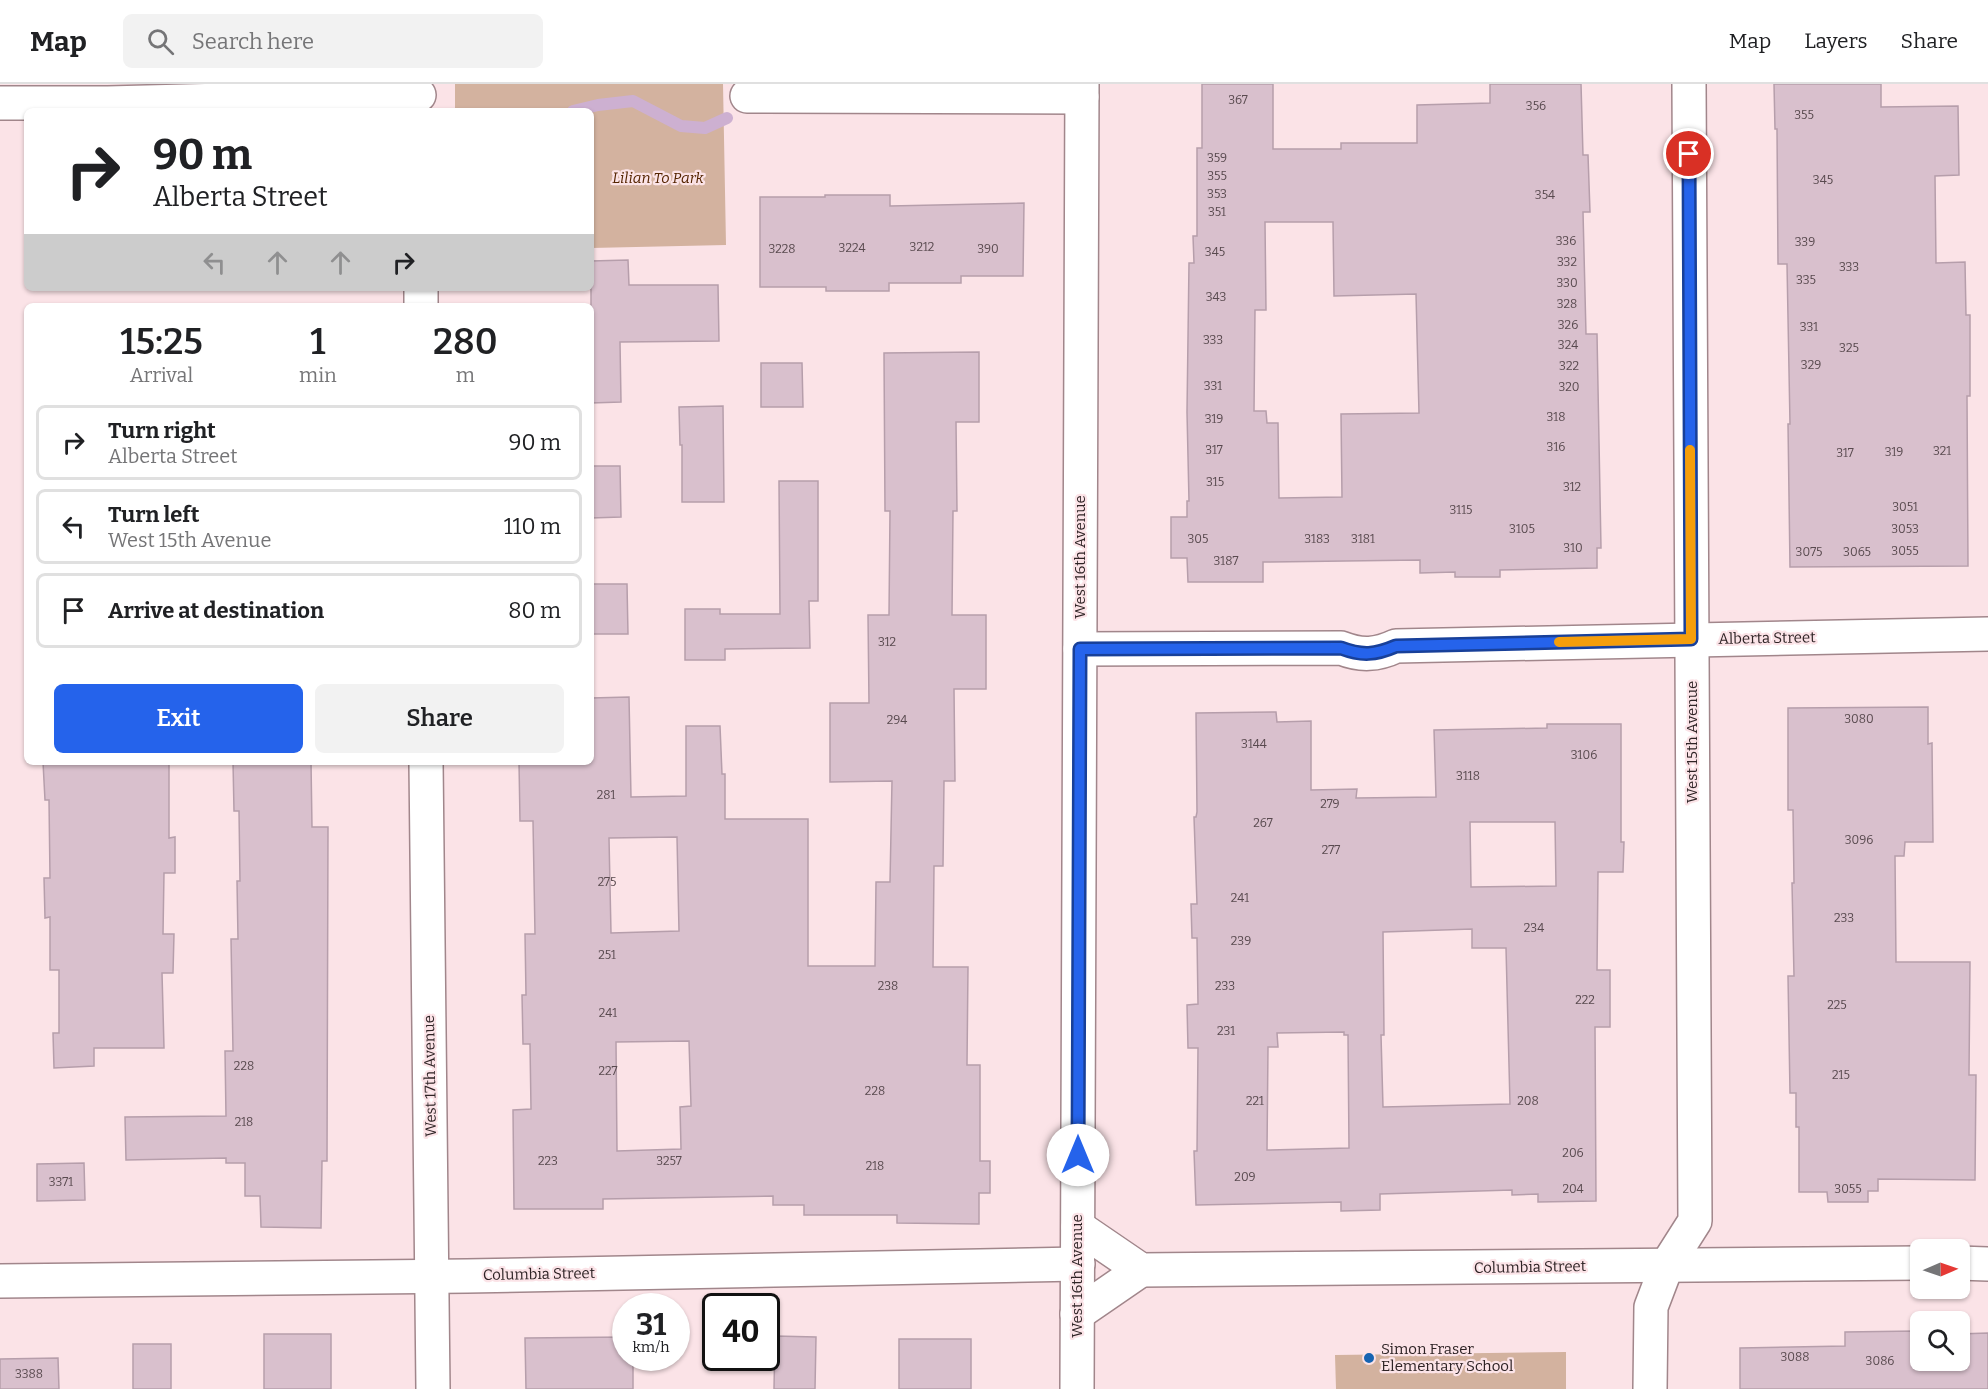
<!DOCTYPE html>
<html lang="en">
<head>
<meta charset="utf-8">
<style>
	body { margin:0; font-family:Bitter,serif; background:#f2f2f2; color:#202124; height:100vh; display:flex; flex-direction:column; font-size:22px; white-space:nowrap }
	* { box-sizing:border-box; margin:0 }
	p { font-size:20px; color:#757577 }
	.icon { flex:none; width:33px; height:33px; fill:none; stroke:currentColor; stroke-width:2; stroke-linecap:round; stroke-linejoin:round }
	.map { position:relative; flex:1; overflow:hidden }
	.panel { position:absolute; left:24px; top:219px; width:570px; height:462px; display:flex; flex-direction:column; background:#fff; border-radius:9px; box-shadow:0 2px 4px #0004 }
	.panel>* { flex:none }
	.banner { position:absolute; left:24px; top:24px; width:570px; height:183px; border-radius:9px; box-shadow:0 2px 4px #0004; background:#fff; color:#202124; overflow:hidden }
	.needle { width:39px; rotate:88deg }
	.buttons { position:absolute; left:1910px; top:1155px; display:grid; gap:12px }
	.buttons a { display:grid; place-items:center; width:60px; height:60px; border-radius:9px; background:#fff; box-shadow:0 2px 4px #0004; font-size:30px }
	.speed { position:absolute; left:612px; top:1209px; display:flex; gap:12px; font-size:30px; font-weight:700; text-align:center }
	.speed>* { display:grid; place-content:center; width:78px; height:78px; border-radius:50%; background:#fff; box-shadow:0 2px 4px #0004; line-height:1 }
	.speed small { font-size:15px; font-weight:400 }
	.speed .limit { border:3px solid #111; border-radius:9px; background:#fff; color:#111 }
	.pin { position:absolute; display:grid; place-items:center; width:51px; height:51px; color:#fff; margin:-26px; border:3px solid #fff; border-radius:50%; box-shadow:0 2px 6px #0007 }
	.me { position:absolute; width:66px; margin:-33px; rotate:0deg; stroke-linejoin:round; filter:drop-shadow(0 0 4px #0008) }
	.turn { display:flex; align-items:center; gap:21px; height:126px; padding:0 30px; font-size:27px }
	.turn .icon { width:78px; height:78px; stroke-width:2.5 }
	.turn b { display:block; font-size:42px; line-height:51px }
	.lanes { display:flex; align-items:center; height:57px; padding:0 30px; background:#0003; justify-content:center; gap:30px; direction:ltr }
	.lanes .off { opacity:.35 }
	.eta { display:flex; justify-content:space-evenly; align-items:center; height:102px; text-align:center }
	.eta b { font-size:36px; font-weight:600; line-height:42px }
	.button { display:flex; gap:12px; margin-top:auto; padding:12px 30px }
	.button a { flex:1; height:69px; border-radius:9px; background:#2563eb; color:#fff; font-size:24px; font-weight:600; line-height:69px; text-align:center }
	.button a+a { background:#f2f2f2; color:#202124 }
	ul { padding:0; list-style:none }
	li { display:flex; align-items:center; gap:18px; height:75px; margin:0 12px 9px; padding:0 18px; border:3px solid #e0e0e0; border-radius:9px }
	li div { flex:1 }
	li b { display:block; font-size:22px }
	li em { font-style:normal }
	header { display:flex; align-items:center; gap:36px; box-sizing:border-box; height:84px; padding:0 30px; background:#fff; border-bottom:2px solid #e0e0e0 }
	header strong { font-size:28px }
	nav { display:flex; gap:33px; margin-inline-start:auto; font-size:21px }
	.search { width:420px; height:54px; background:#f2f2f2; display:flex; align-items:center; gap:15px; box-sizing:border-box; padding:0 21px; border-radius:9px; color:#757577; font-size:22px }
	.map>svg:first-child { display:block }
	.green { fill:#d3b29f }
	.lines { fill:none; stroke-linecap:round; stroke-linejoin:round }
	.stream { stroke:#cdb0d1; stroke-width:12 }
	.building { fill:#d9c0cd; stroke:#b69eab; stroke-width:1.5; fill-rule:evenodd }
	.minor-casing { stroke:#a1868b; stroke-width:36 }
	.minor { stroke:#fff; stroke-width:33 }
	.route-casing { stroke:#184099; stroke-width:15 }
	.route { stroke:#2563eb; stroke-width:10 }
	.slow { stroke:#f59e0b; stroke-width:10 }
	.poi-dot { fill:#1664b2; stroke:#fbe3e7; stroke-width:2 }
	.labels { text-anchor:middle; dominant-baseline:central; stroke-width:4.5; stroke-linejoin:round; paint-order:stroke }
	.number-label { font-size:12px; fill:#594a4f }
	.park-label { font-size:15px; font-style:italic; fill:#542400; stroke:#fbe3e7 }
	.street-label { font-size:15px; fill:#2e2325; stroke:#fbe3e7 }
	.poi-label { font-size:15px; fill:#2e2325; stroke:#fbe3e7; text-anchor:start }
</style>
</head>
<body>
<header>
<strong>Map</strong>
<div class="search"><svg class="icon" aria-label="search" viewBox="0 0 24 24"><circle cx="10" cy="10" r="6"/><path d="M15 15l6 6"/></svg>Search here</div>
<nav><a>Map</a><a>Layers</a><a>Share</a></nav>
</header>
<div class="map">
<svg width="1988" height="1305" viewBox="0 0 1988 1305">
	<rect width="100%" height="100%" fill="#fbe3e7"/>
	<g class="green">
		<polygon points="455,0 723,0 726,161 591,164 591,27 455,27"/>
		<polygon points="1566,1268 1566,1305 1336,1305 1335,1271"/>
	</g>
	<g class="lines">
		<polyline class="stream" points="573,27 598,21 633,17 681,42 705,44 727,34"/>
	</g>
	<g class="building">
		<path d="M1202 0H1273V65H1341V59H1417V21L1490 19V0H1581L1583 71H1588L1590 128H1583L1586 250H1597L1601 464H1597V484L1500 486V493H1455V488L1420 489V476L1263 478V498H1188L1187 474H1171V433H1187V417H1189L1187 328 1189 179H1194L1193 152H1197V64H1202ZM1265 138H1333L1334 212 1416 210 1419 329 1341 330 1342 413 1279 414 1278 339H1267L1266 327H1254L1255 226H1266Z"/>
		<polygon points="1774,0 1881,0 1881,23 1958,22 1959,91 1935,92 1936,179 1965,178 1966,231 1970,231 1970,312 1967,312 1968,482 1790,483 1788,340 1790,340 1787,180 1778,180 1777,45 1775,45"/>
		<polygon points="825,111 890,111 890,122 1024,119 1023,192 961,192 961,199 889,199 889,207 826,207 826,203 760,203 760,113 825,113"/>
		<polygon points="628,176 629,201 718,201 719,257 620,258 621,318 591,319 591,177"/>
		<path d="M979 268V338H956L957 427H953L952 531H986V605H954L955 697H944L943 782H934L933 883H968L967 981H980V1077H990V1109H979V1140L897 1139V1131H804V1121H773V1112L603 1115V1125H514L513 1026 531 1025 530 960H523L522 911H526L525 850H535L533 737H520L519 678H591V614L629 613 631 713 686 712V642H720L722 690H725V735H808V882H875L876 798H890L892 697 830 698V619H869L868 531H889L890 427H885L884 269ZM677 753 679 847 611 849 609 754ZM689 957 691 1022 680 1023 681 1065 617 1067 616 958Z"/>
		<polygon points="761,279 802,279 803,323 761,323"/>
		<polygon points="723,322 724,418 682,418 682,361 680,361 679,323"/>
		<polygon points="591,382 620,382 621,433 591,434"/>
		<polygon points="779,397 818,397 818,517 809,517 810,564 725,565 725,576 685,576 685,525 720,525 720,530 780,530"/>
		<polygon points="591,500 627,500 628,550 591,550"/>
		<polygon points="1928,623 1928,660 1932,659 1933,758 1905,758 1904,772 1895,772 1896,878 1970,878 1969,991 1976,991 1975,1096 1878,1095 1878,1107 1868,1107 1868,1118 1828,1118 1827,1108 1799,1108 1799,1043 1796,1043 1796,1009 1790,1009 1788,892 1794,892 1792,799 1794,799 1793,726 1788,726 1788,624"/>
		<path d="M1276 628 1277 638 1311 637V706L1357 705 1356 714 1436 713 1434 646 1547 644V640H1621V758H1624L1623 788H1598L1597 886H1610V943H1595L1596 1117 1538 1118V1110L1512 1111V1106L1380 1110V1126L1341 1127V1118L1196 1121 1194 1067H1197L1198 964H1188L1187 921 1198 920 1197 854H1192L1191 820H1197L1194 733H1196L1197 728 1196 629ZM1470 738H1555L1556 802 1471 803ZM1472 845V864H1506L1510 1020 1383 1023 1381 951H1384L1383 848ZM1344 948V951H1348L1349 1064 1267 1066 1268 963H1278L1277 949Z"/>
		<polygon points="43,678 169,678 169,754 175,753 175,789 164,789 163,850 174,850 173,889 162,889 164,964 94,964 94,982 54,984 53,949 59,949 59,886 50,886 50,833 45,834 44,794 50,794 49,716 45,716"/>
		<polygon points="233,678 311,678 312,743 328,743 327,1077 322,1077 321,1144 261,1143 260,1112 245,1112 245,1079 226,1079 226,1074 126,1076 125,1033 226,1032 225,967 233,967 231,855 238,855 237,797 240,797 239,727 234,727"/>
		<polygon points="84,1079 85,1116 37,1117 37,1080"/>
		<polygon points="1915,1247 1915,1251 1920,1251 1920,1276 1959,1276 1959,1250 1988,1249 1988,1305 1740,1305 1740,1264 1845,1262 1845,1248"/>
		<rect x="264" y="1250" width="67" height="55"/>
		<polygon points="775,1252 816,1253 815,1305 774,1305"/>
		<polygon points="626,1253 626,1274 633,1274 633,1305 526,1305 525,1254"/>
		<rect x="899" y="1255" width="72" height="50"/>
		<rect x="133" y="1260" width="38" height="45"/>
		<polygon points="58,1274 59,1305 0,1305 0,1275"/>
	</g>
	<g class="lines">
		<defs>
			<g id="minor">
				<polyline points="747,12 1082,13"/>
				<polyline points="0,19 108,19 419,11"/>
				<polyline points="421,204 421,222"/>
				<path d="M1080 565 1341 564C1361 572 1377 571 1396 562L1988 550"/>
				<polyline points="426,678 433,1305"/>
				<polyline points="1078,1143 1141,1186 1920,1179"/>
				<polyline points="1959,1179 1988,1180"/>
				<polyline points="0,1197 467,1192 1078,1180"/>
				<polyline points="1077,1230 1141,1186"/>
				<polyline points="1077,1305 1082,0"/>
				<polyline points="1650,1305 1651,1223 1667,1181 1695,1137 1689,0"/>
			</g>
		</defs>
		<use href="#minor" class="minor-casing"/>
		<use href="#minor" class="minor"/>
	</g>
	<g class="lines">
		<defs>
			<path id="route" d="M1078 1071 1080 565 1341 564C1362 572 1375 571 1396 562L1691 555 1689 70"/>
		</defs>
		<use href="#route" class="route-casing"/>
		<use href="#route" class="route"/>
		<polyline class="slow" points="1559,558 1691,555 1690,366"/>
	</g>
	<circle class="poi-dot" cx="1369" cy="1274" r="6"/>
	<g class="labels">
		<g class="number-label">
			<text x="1238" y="16">367</text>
			<text x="1536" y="22">356</text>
			<text x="1804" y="31">355</text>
			<text x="1217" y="74">359</text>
			<text x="1217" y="92">355</text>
			<text x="1823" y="96">345</text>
			<text x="1217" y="110">353</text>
			<text x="1545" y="111">354</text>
			<text x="1217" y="128">351</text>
			<text x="1566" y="157">336</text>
			<text x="1805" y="158">339</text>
			<text x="922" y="163">3212</text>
			<text x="852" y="164">3224</text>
			<text x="782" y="165">3228</text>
			<text x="988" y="165">390</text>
			<text x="1215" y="168">345</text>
			<text x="1567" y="178">332</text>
			<text x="1849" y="183">333</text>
			<text x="1806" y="196">335</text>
			<text x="1567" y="199">330</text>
			<text x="1216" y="213">343</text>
			<text x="1567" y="220">328</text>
			<text x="1568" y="241">326</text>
			<text x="1809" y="243">331</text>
			<text x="1213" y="256">333</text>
			<text x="1568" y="261">324</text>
			<text x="1849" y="264">325</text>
			<text x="1811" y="281">329</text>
			<text x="1569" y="282">322</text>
			<text x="1213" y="302">331</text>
			<text x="1569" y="303">320</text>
			<text x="1556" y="333">318</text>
			<text x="1214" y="335">319</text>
			<text x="1556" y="363">316</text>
			<text x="1214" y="366">317</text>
			<text x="1942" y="367">321</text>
			<text x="1894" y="368">319</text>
			<text x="1845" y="369">317</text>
			<text x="1215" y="398">315</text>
			<text x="1572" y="403">312</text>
			<text x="1905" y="423">3051</text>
			<text x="1461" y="426">3115</text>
			<text x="1522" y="445">3105</text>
			<text x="1905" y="445">3053</text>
			<text x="1198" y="455">305</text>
			<text x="1317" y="455">3183</text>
			<text x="1363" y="455">3181</text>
			<text x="1573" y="464">310</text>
			<text x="1905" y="467">3055</text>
			<text x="1809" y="468">3075</text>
			<text x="1857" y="468">3065</text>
			<text x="1226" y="477">3187</text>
			<text x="887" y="558">312</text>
			<text x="1859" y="635">3080</text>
			<text x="897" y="636">294</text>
			<text x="1254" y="660">3144</text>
			<text x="1584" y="671">3106</text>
			<text x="1468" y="692">3118</text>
			<text x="606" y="711">281</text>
			<text x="1330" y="720">279</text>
			<text x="1263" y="739">267</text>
			<text x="1859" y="756">3096</text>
			<text x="1331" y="766">277</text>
			<text x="607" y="798">275</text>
			<text x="1240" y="814">241</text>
			<text x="1844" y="834">233</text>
			<text x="1534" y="844">234</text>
			<text x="1241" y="857">239</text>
			<text x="607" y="871">251</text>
			<text x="888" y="902">238</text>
			<text x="1225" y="902">233</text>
			<text x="1585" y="916">222</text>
			<text x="1837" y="921">225</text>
			<text x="608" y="929">241</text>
			<text x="1226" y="947">231</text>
			<text x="244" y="982">228</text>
			<text x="608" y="987">227</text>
			<text x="1841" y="991">215</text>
			<text x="875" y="1007">228</text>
			<text x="1255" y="1017">221</text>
			<text x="1528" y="1017">208</text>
			<text x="244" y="1038">218</text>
			<text x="1573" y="1069">206</text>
			<text x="548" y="1077">223</text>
			<text x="669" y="1077">3257</text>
			<text x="875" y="1082">218</text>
			<text x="1245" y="1093">209</text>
			<text x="61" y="1098">3371</text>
			<text x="1573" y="1105">204</text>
			<text x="1848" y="1105">3055</text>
			<text x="1795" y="1273">3088</text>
			<text x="1880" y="1277">3086</text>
			<text x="29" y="1290">3388</text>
		</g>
		<g class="park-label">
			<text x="658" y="94">Lilian To Park</text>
		</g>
		<g class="street-label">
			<text transform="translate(1080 473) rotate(-90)">West 16th Avenue</text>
			<text transform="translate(1767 554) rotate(-1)">Alberta Street</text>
			<text transform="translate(1692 658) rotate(-90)">West 15th Avenue</text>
			<text transform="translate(430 992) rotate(-91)">West 17th Avenue</text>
			<text transform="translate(1530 1183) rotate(-1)">Columbia Street</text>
			<text transform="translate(539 1190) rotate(-1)">Columbia Street</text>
			<text transform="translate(1077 1192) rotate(-90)">West 16th Avenue</text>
		</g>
		<g class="poi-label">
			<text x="1381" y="1265">Simon Fraser<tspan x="1381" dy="17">Elementary School</tspan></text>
		</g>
	</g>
</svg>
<div class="buttons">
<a><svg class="needle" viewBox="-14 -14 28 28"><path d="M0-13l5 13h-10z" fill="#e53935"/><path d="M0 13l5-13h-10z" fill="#757577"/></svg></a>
<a><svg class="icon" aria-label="search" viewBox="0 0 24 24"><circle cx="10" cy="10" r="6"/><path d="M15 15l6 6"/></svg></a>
</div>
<div class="speed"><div>31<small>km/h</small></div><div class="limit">40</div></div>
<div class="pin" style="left:1689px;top:70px;background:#d93025"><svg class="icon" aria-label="arrive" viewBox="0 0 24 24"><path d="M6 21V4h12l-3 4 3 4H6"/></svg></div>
<svg class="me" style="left:1078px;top:1071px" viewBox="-20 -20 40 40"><circle r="19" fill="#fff"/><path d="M0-13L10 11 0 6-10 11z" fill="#2563eb"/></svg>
<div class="banner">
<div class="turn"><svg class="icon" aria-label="right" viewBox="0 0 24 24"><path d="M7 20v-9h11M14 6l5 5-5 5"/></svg><div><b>90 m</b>Alberta Street</div></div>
<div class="lanes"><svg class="icon off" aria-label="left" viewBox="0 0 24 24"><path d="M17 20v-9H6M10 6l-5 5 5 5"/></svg><svg class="icon off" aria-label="ahead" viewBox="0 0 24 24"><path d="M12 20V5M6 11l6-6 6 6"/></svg><svg class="icon off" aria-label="ahead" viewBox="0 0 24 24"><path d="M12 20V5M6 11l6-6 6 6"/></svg><svg class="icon" aria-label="right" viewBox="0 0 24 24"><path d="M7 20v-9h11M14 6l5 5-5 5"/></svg></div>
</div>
<section class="panel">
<div class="eta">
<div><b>15:25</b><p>Arrival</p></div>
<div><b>1</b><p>min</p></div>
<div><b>280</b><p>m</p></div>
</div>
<ul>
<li><svg class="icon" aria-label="right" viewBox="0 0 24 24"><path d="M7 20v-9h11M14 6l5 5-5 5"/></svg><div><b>Turn right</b><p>Alberta Street</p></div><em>90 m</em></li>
<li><svg class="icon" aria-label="left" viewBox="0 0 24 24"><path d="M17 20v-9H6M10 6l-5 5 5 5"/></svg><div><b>Turn left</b><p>West 15th Avenue</p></div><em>110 m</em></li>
<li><svg class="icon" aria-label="arrive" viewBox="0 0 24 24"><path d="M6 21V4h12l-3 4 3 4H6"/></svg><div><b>Arrive at destination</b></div><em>80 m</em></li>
</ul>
<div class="button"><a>Exit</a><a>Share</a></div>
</section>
</div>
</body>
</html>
